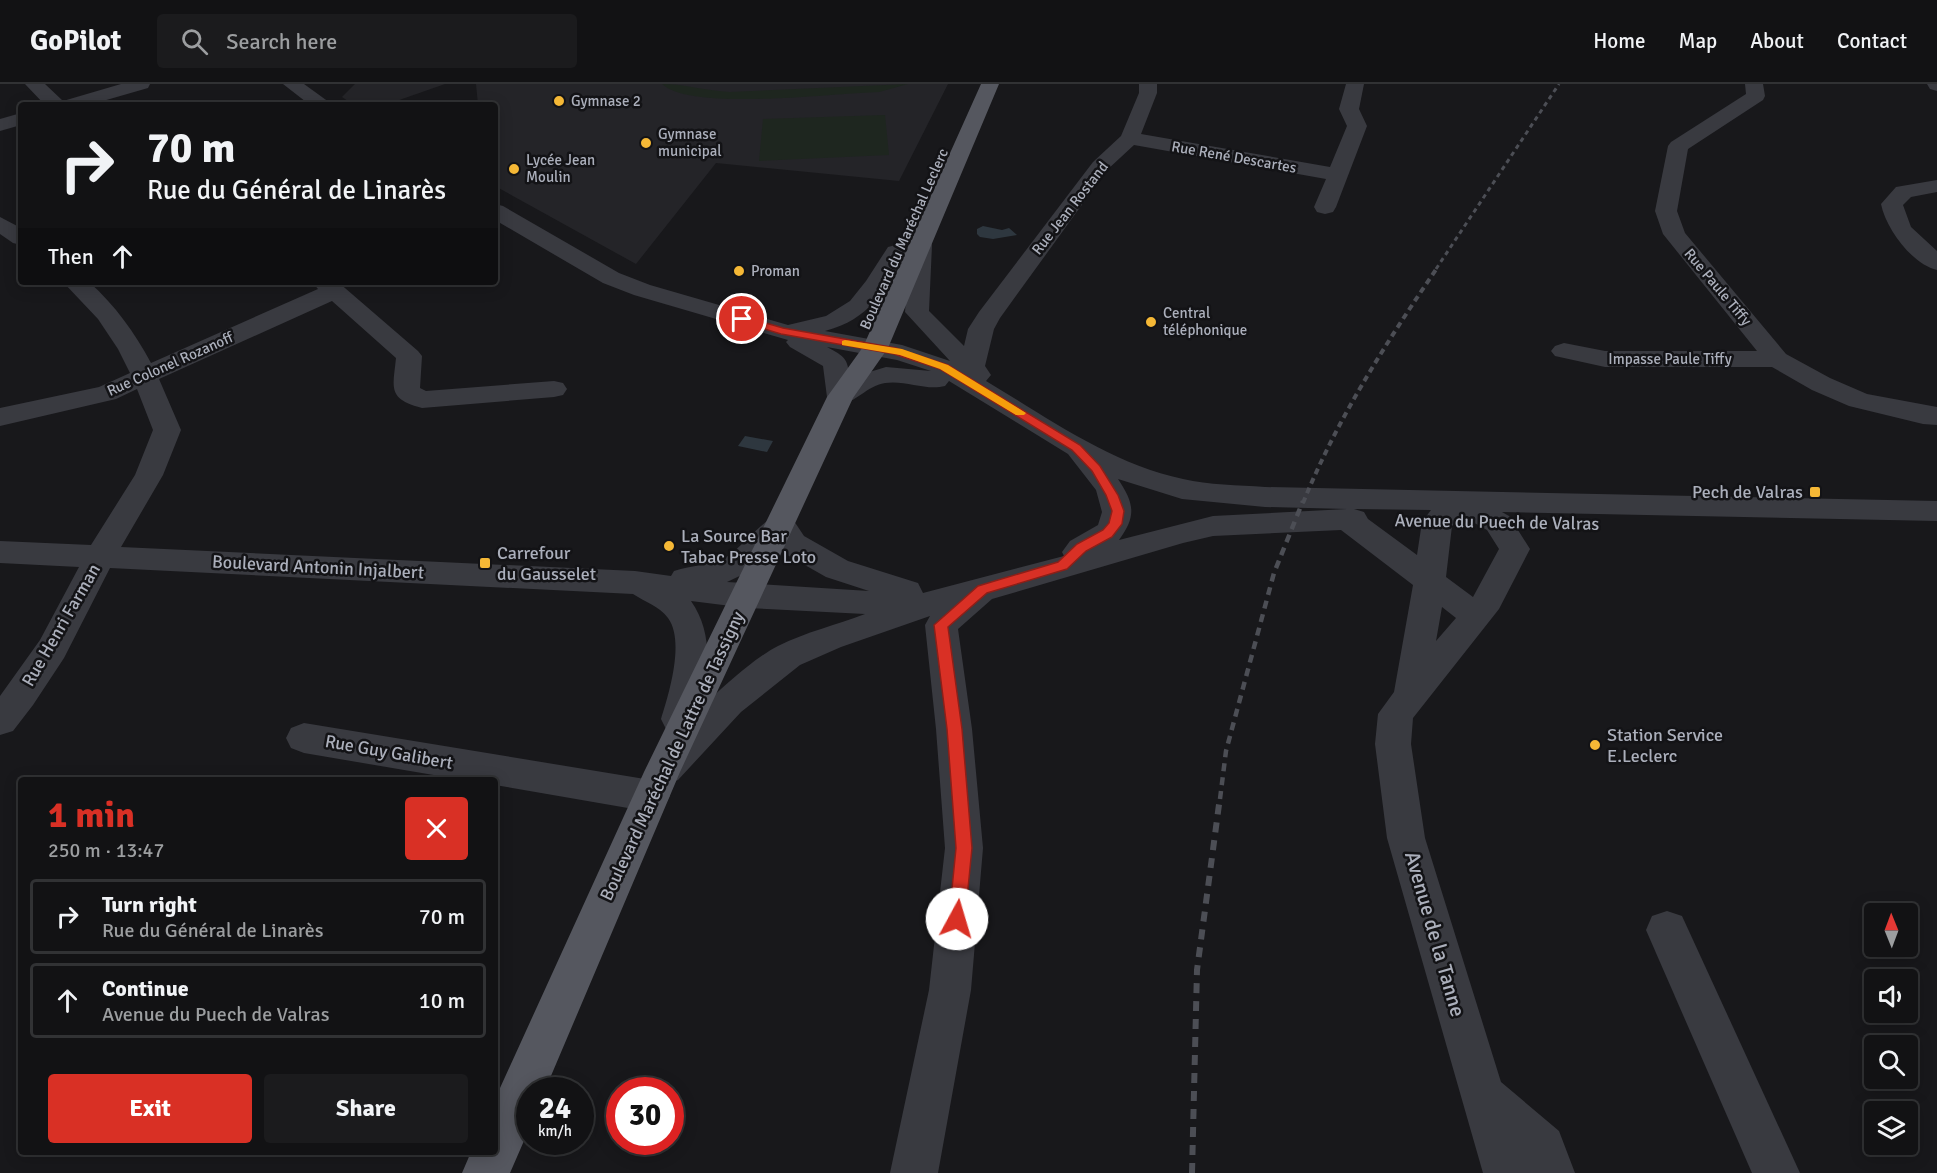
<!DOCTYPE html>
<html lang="en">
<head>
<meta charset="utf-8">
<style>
	body { margin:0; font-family:Signika,sans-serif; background:#1b1b1d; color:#f1f3f6; height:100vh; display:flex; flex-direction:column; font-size:22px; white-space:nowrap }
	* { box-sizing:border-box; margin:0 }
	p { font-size:20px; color:#9c9ea0 }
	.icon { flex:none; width:33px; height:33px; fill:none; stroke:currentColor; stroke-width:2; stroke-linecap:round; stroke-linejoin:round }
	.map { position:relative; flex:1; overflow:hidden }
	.sheet { position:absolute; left:18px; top:693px; width:480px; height:378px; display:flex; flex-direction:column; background:#121214; border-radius:6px; box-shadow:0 3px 15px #0003,0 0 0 2px #313234 }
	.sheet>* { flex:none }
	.hud { position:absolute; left:18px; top:18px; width:480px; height:183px; border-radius:6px; box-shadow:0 3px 15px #0003,0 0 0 2px #313234; background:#121214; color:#f1f3f6; overflow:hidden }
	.needle { width:39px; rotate:359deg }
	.tools { position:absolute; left:1864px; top:819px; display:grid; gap:12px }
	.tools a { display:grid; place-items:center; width:54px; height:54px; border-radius:6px; background:#121214; box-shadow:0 3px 15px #0003,0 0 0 2px #313234; font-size:30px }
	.speed { position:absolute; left:516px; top:993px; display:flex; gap:12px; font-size:30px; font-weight:700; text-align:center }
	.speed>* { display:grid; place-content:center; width:78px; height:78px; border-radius:50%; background:#121214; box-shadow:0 3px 15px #0003,0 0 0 2px #313234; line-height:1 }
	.speed small { font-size:15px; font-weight:400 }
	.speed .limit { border:9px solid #d22; background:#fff; color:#111 }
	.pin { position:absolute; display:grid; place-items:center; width:51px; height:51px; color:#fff; margin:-26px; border:3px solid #fff; border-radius:50%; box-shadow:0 2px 6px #0007 }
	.me { position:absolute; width:66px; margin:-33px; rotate:6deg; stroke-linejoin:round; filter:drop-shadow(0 0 4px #0008) }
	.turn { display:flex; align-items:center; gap:21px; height:126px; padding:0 30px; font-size:27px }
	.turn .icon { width:78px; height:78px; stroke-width:2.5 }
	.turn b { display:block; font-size:42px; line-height:51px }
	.then { display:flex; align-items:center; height:57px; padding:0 30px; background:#0003; gap:12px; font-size:22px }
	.round { display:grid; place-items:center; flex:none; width:63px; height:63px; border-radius:6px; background:#1b1b1d }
	.headline { display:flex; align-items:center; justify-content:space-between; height:102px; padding:0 30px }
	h1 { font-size:36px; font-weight:800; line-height:45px; color:#d93025 }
	.cta { display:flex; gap:12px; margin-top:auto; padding:12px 30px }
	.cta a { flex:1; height:69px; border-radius:6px; background:#d93025; color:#fff; font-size:24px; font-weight:800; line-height:69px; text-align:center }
	.cta a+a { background:#1b1b1d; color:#f1f3f6 }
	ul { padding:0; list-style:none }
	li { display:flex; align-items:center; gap:18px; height:75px; margin:0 12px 9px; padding:0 18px; border:3px solid #313234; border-radius:6px }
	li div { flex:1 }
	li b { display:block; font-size:22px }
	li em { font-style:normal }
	header { display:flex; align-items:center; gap:36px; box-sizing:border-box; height:84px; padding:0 30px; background:#121214; border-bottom:2px solid #313234 }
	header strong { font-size:28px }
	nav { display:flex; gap:33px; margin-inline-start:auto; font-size:21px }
	.search { width:420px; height:54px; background:#1b1b1d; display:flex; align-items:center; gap:15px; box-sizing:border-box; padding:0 21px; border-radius:6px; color:#9c9ea0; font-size:22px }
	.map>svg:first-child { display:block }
	.built { fill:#242428 }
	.green { fill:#1e261f }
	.water { fill:#2e373f }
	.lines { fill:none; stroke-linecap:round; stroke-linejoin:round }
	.minor { fill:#393a40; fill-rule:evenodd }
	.major { fill:#55575f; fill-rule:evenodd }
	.rail-far3 { stroke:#4c4e55; stroke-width:3; stroke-dasharray:4.5 4; stroke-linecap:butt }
	.rail-far2 { stroke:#4c4e55; stroke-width:4; stroke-dasharray:6 4.5; stroke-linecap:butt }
	.rail-far1 { stroke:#4c4e55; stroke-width:4.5; stroke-dasharray:8 6; stroke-linecap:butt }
	.rail { stroke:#4c4e55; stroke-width:6; stroke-dasharray:10 8; stroke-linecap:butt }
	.route { fill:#d93025; stroke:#8d1f18; stroke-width:1.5 }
	.slow { fill:#f59e0b }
	.poi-dot { fill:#f5b836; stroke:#131316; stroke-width:2 }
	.labels { text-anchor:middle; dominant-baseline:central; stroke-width:5; stroke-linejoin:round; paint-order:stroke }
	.far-poi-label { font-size:15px; fill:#abafbb; stroke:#131316; text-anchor:start }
	.far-street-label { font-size:15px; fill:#abafbb; stroke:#131316 }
	.poi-label { font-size:18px; fill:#abafbb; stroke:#131316; text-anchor:start }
	.street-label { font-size:18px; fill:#abafbb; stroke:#131316 }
	.near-street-label { font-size:21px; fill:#abafbb; stroke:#131316 }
</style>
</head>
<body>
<header>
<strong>GoPilot</strong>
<div class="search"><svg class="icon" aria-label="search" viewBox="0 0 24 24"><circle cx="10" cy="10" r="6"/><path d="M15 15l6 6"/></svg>Search here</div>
<nav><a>Home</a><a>Map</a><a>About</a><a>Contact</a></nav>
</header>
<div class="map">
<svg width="1937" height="1089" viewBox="0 0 1937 1089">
	<rect width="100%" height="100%" fill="#18181b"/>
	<g class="built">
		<polygon points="355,0 445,0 385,21 354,21 342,13"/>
		<polygon points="476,0 948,0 899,97 716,79 636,180 495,102 495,21 478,21"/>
	</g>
	<g class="green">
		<path d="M662 0C685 0 706 7 730 8L908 0 879 8 860 9C820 11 689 26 662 0Z"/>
		<polygon points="885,31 889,71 759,77 763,35"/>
	</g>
	<g class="water">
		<polygon points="983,142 1002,146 1009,144 1017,151 993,155 980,153 977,150 977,145"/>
		<polygon points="745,352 773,357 767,368 738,362"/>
	</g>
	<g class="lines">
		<g class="minor">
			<polygon points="25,0 45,0 63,17 121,0 150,0 148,4 89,21 45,21"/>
			<polygon points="283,0 304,0 333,21 310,21"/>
			<path d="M1139 0H1157V9L1141 50 1330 83 1347 42 1339 25 1346 0H1364L1359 25 1367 42 1336 123 1333 128 1325 130 1317 128 1314 123 1326 95 1134 61 1107 86 1000 234 994 245 985 282 991 291 986 297C1048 334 1111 380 1183 395 1209 401 1238 401 1265 403L1937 417V437L1502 428 1509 432 1530 465 1499 525 1413 634 1411 660 1425 754 1501 998 1559 1047 1575 1089H1483L1387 754 1375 660 1378 630 1394 608 1413 501 1341 446 1213 452 1183 459 992 515 958 545 972 645 983 764 971 906 938 1089H890L929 906 945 764 936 645 925 541 930 532 841 563 800 581 741 628 678 696 665 700 652 696 647 685 652 674 677 649 666 645 661 635C669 610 685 557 668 534 659 522 645 518 633 510L110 484 64 574 33 621 13 647 0 651V612L40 556 79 483 0 479V457L91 461 135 391 153 346 137 305 116 315 0 342V324L99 303 130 289 118 265 98 235 63 198H89C115 221 135 249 151 279L318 205 312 198H338L418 267 422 272 420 304 426 307 554 297 563 299 567 305 563 311 554 313 422 324C387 315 393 304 396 274L332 217 159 295 181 346 163 391 121 463 635 487 671 492 674 487C692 481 710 482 728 472 741 463 764 436 774 433 780 430 785 432 792 434L804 452 848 477 918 499 923 509 1064 472 1062 468 1070 457 1098 441 1102 428 1096 406 1068 370 949 297 945 302C926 307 906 296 885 299 864 302 853 325 831 319L827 313 823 282 790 263 786 258 788 256 634 211 603 199 495 136V120L503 122 619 189 650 201 788 241 826 232 850 217 866 197 888 163 896 161 904 163 907 168C884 206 871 235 825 247L902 261 950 277 905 228 910 161 913 156 921 154 929 156 932 161 929 227 964 262 968 245 979 228 1093 78 1121 52 1139 9ZM827 263 897 276 931 287 886 283 850 294C847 273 845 273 827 263ZM1118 395 1182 415 1265 423 1347 425 1213 432 1119 456C1137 432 1134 419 1118 395ZM1354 425 1431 426 1422 438 1417 471 1368 435 1364 428ZM1462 432 1487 446 1499 465 1473 513 1446 493 1452 442ZM779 463 782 468 826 493 869 507 727 498 748 488ZM691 517 747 524 865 530C836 541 806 548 778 562 754 574 718 607 699 626 709 589 714 550 691 517ZM1442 523 1456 534 1436 557Z"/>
			<polygon points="1745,0 1763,0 1765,12 1763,16 1688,65 1677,127 1685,149 1786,270 1830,294 1867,310 1937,323 1937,341 1923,340 1849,322 1812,306 1772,283 1605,283 1555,272 1551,267 1555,262 1564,259 1605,267 1757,267 1663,150 1655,127 1668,62 1671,58 1746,10"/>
			<polygon points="1927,0 1937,0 1937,7 1930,5"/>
			<polygon points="21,29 21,41 0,47 0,35"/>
			<path d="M1937 96V108L1911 113 1903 121 1911 143 1937 167V186C1912 180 1886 145 1881 120L1896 103Z"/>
			<polygon points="0,133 21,144 21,161 13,159 0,150"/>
			<polygon points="304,639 651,696 664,701 670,712 664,723 651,728 495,701 495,696 463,696 304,669 291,664 286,654 291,644"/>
			<polygon points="1667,827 1682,832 1800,1089 1752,1089 1646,846 1652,832"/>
		</g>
		<polygon class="major" points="981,0 999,0 888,264 853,314 680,688 545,1006 530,1006 530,1043 510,1089 462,1089 471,1068 495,1068 495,1015 644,688 827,313 863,263"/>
		<polyline class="rail-far3" points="1436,185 1559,0"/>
		<path class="rail-far2" d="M1303 419C1337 335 1386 259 1437 184"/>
		<polyline class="rail-far1" points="1220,715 1226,667 1274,489 1303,417"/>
		<polyline class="rail" points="1192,1089 1197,886 1220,713"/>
	</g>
	<polygon class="route" points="742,232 783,244 896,264 948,281 1080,361 1100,382 1118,411 1124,427 1122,440 1112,453 1086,467 1067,485 987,509 948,543 962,645 972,764 965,835 963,841 957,843 951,841 949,835 956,764 947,645 934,541 978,502 1058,478 1077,460 1103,446 1109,439 1112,427 1106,411 1092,387 1072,366 940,285 894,270 781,250 738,237 738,233"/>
	<polygon class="slow" points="845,256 902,265 948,281 1026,329 1024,331 1016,331 940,285 900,271 842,261 842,257"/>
	<g class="poi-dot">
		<circle cx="559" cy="17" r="6"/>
		<circle cx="646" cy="59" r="6"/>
		<circle cx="514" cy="85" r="6"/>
		<circle cx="739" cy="187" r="6"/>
		<circle cx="1151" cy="238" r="6"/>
		<rect x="1809" y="402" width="12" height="12" rx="3"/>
		<circle cx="669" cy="462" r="6"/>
		<rect x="479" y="473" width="12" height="12" rx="3"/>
		<circle cx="1595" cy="661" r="6"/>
	</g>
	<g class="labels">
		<g class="far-poi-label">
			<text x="571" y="17">Gymnase 2</text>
			<text x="658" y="50">Gymnase<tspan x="658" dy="17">municipal</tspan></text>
			<text x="526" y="76">Lycée Jean<tspan x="526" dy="17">Moulin</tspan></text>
			<text x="751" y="187">Proman</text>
			<text x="1163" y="229">Central<tspan x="1163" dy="17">téléphonique</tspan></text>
		</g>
		<g class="far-street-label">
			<text transform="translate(1234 73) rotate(10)">Rue René Descartes</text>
			<text transform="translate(1070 124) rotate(-52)">Rue Jean Rostand</text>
			<text transform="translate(904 155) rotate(-66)">Boulevard du Maréchal Leclerc</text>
			<text transform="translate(1718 203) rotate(50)">Rue Paule Tiffy</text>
			<text x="1670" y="275">Impasse Paule Tiffy</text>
			<text transform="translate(170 280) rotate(-24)">Rue Colonel Rozanoff</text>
		</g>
		<g class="poi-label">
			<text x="1803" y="408" text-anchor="end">Pech de Valras</text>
			<text x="681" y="452">La Source Bar<tspan x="681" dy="21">Tabac Presse Loto</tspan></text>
			<text x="497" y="469">Carrefour<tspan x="497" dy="21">du Gausselet</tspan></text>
			<text x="1607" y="651">Station Service<tspan x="1607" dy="21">E.Leclerc</tspan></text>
		</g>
		<g class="street-label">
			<text transform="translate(1497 438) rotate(1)">Avenue du Puech de Valras</text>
			<text transform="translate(318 483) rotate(3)">Boulevard Antonin Injalbert</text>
			<text transform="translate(61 541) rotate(-60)">Rue Henri Farman</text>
			<text transform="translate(389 668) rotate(10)">Rue Guy Galibert</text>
			<text transform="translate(672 672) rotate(-65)">Boulevard Maréchal de Lattre de Tassigny</text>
		</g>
		<g class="near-street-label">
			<text transform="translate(1435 850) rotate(74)">Avenue de la Tanne</text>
		</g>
	</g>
</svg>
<div class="tools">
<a><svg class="needle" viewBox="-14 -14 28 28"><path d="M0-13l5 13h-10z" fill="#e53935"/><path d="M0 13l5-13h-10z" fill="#9c9ea0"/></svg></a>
<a><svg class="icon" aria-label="sound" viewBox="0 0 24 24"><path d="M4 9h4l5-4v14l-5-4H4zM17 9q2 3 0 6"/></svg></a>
<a><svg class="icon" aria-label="search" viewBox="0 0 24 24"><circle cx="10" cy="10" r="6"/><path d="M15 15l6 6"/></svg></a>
<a><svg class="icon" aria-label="layers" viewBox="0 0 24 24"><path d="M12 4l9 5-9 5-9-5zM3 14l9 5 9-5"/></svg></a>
</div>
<div class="speed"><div>24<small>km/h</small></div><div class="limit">30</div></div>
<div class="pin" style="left:742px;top:235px;background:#d93025"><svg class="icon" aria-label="arrive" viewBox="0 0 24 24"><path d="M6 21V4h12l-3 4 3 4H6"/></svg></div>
<svg class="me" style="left:957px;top:835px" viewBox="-20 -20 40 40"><circle r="19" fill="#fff"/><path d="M0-13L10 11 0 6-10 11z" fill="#d93025"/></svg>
<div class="hud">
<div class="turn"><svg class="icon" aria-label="right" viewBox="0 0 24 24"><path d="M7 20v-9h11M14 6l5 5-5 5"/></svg><div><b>70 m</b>Rue du Général de Linarès</div></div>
<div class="then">Then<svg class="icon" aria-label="ahead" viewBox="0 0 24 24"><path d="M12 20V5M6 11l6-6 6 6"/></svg></div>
</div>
<section class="sheet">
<div class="headline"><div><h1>1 min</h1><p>250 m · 13:47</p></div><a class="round" style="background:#d93025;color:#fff"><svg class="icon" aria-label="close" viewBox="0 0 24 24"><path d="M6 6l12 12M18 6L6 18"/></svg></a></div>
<ul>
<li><svg class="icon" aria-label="right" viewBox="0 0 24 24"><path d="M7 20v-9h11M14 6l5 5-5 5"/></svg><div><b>Turn right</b><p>Rue du Général de Linarès</p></div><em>70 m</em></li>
<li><svg class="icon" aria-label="ahead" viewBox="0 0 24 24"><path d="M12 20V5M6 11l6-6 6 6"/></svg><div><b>Continue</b><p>Avenue du Puech de Valras</p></div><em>10 m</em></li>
</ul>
<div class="cta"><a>Exit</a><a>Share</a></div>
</section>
</div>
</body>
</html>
